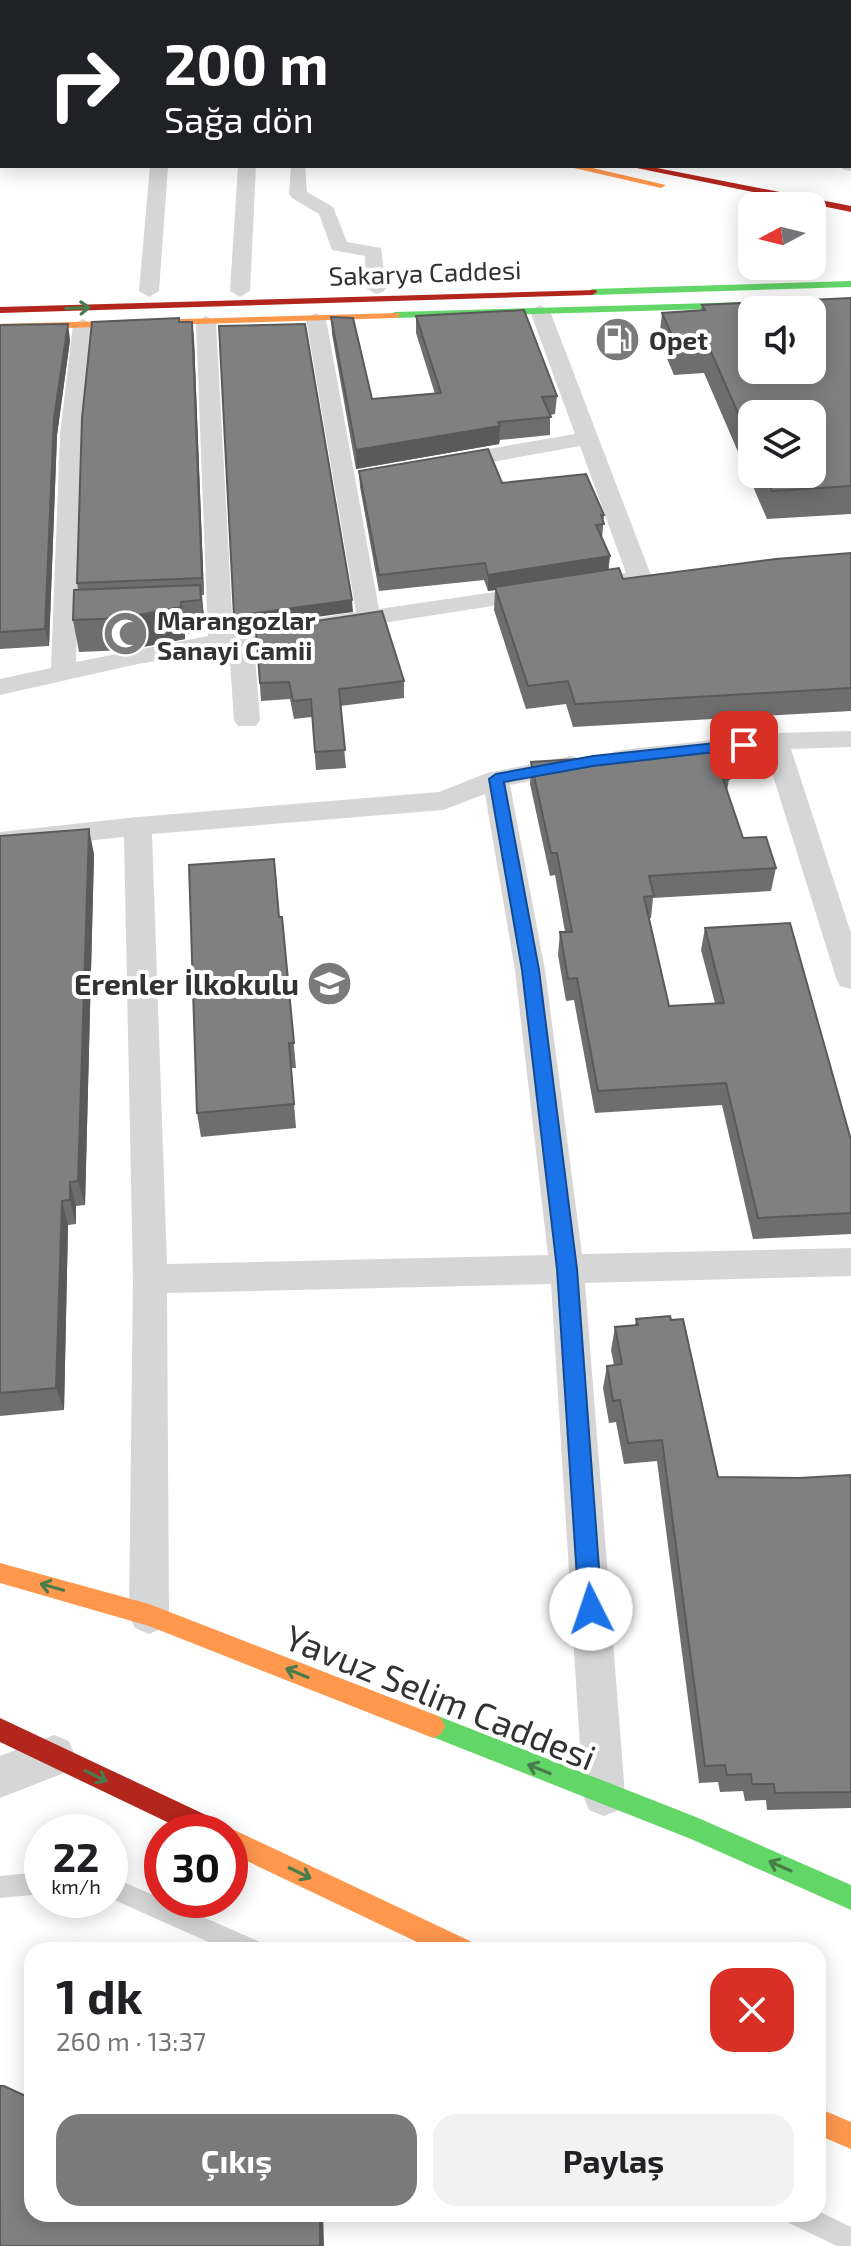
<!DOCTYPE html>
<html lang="tr">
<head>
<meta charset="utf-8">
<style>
	body { margin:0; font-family:"Exo 2",sans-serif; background:#f2f2f2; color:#202124; height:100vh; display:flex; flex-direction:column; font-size:30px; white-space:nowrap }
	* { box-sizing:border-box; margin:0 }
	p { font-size:26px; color:#757577 }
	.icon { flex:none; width:44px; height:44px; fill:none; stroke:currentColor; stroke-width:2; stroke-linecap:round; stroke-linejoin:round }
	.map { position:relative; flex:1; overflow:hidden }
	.sheet { position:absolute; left:24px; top:1942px; width:802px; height:280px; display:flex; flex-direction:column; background:#fff; border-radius:24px; box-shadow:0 4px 20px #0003 }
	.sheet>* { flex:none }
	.top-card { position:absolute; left:0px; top:0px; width:852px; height:168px; box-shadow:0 4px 20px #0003; background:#202124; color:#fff; overflow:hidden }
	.needle { width:52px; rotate:263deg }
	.tools { position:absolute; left:738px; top:192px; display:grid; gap:16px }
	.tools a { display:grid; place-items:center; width:88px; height:88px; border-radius:16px; background:#fff; box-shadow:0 4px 20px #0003; font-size:40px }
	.speed { position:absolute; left:24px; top:1814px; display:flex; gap:16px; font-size:40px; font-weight:700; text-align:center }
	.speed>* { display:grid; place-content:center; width:104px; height:104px; border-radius:50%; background:#fff; box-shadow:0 4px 20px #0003; line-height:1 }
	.speed small { font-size:20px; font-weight:400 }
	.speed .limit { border:12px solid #d22; background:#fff; color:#111 }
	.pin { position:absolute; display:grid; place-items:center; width:68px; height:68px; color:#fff; margin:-34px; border-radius:16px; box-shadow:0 4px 12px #0006 }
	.me { position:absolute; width:88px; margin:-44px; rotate:356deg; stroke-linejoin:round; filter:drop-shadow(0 0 6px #0008) }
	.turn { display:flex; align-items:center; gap:28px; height:168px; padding:0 32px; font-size:36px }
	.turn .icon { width:104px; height:104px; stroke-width:2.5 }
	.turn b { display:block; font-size:56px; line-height:68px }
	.round { display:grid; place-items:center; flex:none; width:84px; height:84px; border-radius:24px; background:#f2f2f2 }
	.head { display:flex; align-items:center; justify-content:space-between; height:136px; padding:0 32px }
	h1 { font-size:48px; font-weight:700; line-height:60px }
	.action { display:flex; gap:16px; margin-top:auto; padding:16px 32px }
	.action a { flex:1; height:92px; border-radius:24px; background:#7a7a7a; color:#fff; font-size:32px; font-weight:700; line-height:92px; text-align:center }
	.action a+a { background:#f2f2f2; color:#202124 }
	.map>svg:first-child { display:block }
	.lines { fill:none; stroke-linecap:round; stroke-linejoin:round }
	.lane { fill:#d6d6d6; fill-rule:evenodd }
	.street { fill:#d6d6d6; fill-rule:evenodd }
	.fast { fill:#63d668; fill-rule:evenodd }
	.slow { fill:#ff974d; fill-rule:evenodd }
	.jam { fill:#b3261e; fill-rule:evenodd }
	.wall { fill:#6e6e6e; fill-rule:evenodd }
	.shaded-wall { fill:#5a5a5a }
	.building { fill:#808080; stroke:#5a5a5a; stroke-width:2; fill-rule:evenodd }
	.oneway { stroke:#487c4a }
	.route { fill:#1a73e8; stroke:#114b97; stroke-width:2 }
	.labels { text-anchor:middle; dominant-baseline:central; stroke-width:8; stroke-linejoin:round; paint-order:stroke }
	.far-street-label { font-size:26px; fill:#323232; stroke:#fff }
	.far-poi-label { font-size:26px; font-weight:bold; fill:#323232; stroke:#fff; text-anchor:start }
	.poi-label { font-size:30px; font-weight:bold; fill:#323232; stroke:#fff; text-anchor:end }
	.near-street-label { font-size:36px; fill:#323232; stroke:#fff }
</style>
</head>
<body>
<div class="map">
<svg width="851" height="2246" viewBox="0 0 851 2246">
	<rect width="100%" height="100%" fill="#fff"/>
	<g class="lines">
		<g class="lane">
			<polygon points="42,1872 42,1894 0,1898 0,1876"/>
			<polygon points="110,1876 260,1942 263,1950 226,1950 110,1898"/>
			<polygon points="818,2211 851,2227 851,2246 837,2246 789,2223 786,2214 818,2214"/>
		</g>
		<g class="street">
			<rect x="850" y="4" width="1" height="8"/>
			<polygon points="0,14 2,15 2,25 0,24"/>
			<rect x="850" y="64" width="1" height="11"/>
			<polygon points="850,161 851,171 844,170 841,166 850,166"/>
			<polygon points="150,166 168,166 159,291 149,297 139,291"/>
			<polygon points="238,166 256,166 250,291 240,297 230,291"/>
			<polygon points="291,166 305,166 307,192 333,207 347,242 381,248 386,288 383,292 376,294 366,288 365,256 332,250 319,214 292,198 289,194"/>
			<polygon points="540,305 550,311 652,578 648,583 598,591 590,589 586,584 590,579 626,573 580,446 447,470 436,463 447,456 575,434 530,311"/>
			<polygon points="316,313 326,319 379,609 536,586 544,588 548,593 544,598 254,643 260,720 256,726 238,726 234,720 229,648 133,665 0,695 0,679 51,668 60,435 73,325 83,319 93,325 82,435 76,662 208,636 196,322 206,316 216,322 233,632 356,612 306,319"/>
			<polygon points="851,731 851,747 791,749 851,933 851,989 840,986 836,978 765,750 622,766 613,764 609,758 613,752 622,750 775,733"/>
			<path d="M572 756 581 759 585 765 581 771 510 785 545 970 582 1254 851 1248V1276L585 1283 625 1795 619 1810 604 1816 589 1810 583 1795 551 1284 167 1293 169 1615 163 1628 149 1634 135 1628 129 1615 133 1279 124 837 0 850V832L138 817 439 792 487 773ZM485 794 515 970 548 1255 167 1264 152 834 443 810Z"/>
			<polygon points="54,1735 69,1741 75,1756 69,1771 0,1798 0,1756"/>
		</g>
		<g class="fast">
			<polygon points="851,281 851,287 592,295 587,292 592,289"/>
			<polygon points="851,299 851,305 395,318 389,315 395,312"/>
			<polygon points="433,1714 696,1817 851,1885 851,1910 691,1839 425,1734 421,1726 425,1718"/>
		</g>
		<g class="slow">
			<polygon points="565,166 584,166 666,185 661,188"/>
			<polygon points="399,313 399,317 395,318 0,330 0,324"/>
			<polygon points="0,1563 149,1604 433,1714 441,1718 445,1726 441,1734 433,1738 149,1626 0,1583"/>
			<polygon points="230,1828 470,1941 474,1950 434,1950 230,1853 230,1832 221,1832"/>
			<polygon points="818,2108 851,2122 851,2149 818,2135"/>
		</g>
		<g class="jam">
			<rect x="0" y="47" width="2" height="6"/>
			<polygon points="627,166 647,166 851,206 851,212"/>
			<polygon points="596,290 597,292 592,295 0,313 0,307"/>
			<polygon points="0,1718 223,1823 226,1832 188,1832 0,1742"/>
		</g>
	</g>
	<g class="wall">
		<path d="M851 298V514L767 519 704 373 674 375 659 340 662 313 701 311 702 305ZM752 414 812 474H752Z"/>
		<polygon points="416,316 557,396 555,414 550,415 550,435 500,440 499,444 356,469 332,334 331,317 372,399 435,394 416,333"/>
		<polygon points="179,322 192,322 194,339 204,595 202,595 205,632 185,634 185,639 127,650 79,652 73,620 78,590 77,583"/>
		<polygon points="0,325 70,340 57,435 49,646 0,649"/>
		<polygon points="359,471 502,483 604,515 602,539 609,570 623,579 851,553 851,711 573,727 566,704 526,709 494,610 495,590 488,591 484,580 379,591 360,487"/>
		<polygon points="256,630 404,681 404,698 340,706 346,768 316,770 312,717 294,719 290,699 261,701"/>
		<polygon points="531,762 729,779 727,791 743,838 776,868 771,891 653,898 651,918 649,918 669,1006 715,1003 701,950 705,928 851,1140 851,1234 753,1239 722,1105 595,1113 574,1000 566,1001 558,955 560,932 565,932 555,875 550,876 530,784"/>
		<polygon points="0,836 94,854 85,1205 76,1206 76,1224 68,1225 64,1410 0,1416"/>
		<polygon points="279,917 282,917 296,1068 291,1068 296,1128 201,1137 197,1113"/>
		<polygon points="636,1319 718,1477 799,1478 851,1475 851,1808 767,1810 766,1800 745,1801 743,1791 720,1792 718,1782 699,1783 657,1461 624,1464 616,1422 609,1423 603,1388 607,1366 614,1365 611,1350 615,1327 635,1325"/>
	</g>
	<g class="shaded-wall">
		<polygon points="192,322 194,339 204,595 202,578"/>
		<polygon points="68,324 70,340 57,435 49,646 45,629 54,418"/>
		<polygon points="500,426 499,444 356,469 356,450"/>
		<polygon points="610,556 608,573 495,587 495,590 488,591 488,575"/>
		<polygon points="200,585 204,616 205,632 201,600"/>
		<polygon points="352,600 353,612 236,628 234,616"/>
		<polygon points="181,602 185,639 127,650 122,618"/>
		<polygon points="89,829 94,854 85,1205 78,1181"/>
		<polygon points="70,1182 76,1206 76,1224 70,1200"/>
		<polygon points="62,1201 68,1225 64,1410 56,1388"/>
		<polygon points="320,2214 323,2214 324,2246 320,2246"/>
	</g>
	<g class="building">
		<path d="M851 298V486L772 491 765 474H812V414H752V445L708 345 677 347 662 313 705 310 702 305ZM752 310H812V370H752Z"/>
		<polygon points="524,310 557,396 542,397 551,417 498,422 500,426 356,450 331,317 353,318 372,399 441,393 416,316"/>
		<polygon points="179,318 179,322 192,322 202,578 77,583 82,418 92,322"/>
		<polygon points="68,324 54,418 45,629 0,632 0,325"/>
		<polygon points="305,324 352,600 234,616 219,326"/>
		<polygon points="488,449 502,483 586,474 604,515 601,515 604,524 596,525 610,556 488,575 485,563 379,575 359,471"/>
		<polygon points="851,553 851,688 575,704 568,681 528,686 495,587 619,568 623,579 776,559"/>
		<polygon points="200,585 201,600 181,602 181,607 122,618 73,620 74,590"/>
		<polygon points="382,611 404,681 339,689 345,750 315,752 311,699 293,701 289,682 260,683 256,630"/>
		<polygon points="720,750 729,779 723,779 743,838 766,837 776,868 649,876 654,896 644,897 669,1006 724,1003 705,928 790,923 851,1140 851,1213 758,1218 726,1083 598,1091 577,978 568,979 560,932 572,932 557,853 551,853 531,762"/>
		<polygon points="89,829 78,1181 70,1182 70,1200 62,1201 56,1388 0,1393 0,836"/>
		<polygon points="274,859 279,917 282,917 294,1043 289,1043 294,1104 197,1113 189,865"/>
		<polygon points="670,1316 671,1320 683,1319 718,1477 799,1478 851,1475 851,1792 775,1793 774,1784 752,1784 751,1774 727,1775 725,1765 705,1766 662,1440 628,1443 620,1400 613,1401 607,1366 622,1364 615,1327 638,1325 636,1319"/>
		<polygon points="0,2086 4,2086 32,2099 32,2214 320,2214 320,2246 0,2246"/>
	</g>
	<defs><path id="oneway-shaft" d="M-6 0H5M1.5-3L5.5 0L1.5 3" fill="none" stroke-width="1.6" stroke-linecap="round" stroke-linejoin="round" transform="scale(2)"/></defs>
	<g class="oneway">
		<use href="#oneway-shaft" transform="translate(78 308) rotate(-2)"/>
		<use href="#oneway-shaft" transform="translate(52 1587) rotate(-164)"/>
		<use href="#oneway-shaft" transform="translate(297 1673) rotate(-158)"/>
		<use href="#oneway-shaft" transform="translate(539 1769) rotate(-158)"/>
		<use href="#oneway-shaft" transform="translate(96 1776) rotate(26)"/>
		<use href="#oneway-shaft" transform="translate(780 1866) rotate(-156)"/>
		<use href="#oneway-shaft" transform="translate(300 1873) rotate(26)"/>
	</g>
	<polygon class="route" points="744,740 752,745 749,748 593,766 504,782 539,970 577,1269 602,1609 599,1617 591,1620 583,1617 579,1609 557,1269 522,970 489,779 496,774 593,756"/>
	<defs>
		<symbol id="fuel-disc" viewBox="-11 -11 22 22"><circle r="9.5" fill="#7a7a7a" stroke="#fff"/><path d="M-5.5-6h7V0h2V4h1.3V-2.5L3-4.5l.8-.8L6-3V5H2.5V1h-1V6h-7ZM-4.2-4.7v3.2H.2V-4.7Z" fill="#fff"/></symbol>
		<symbol id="mosque-disc" viewBox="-11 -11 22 22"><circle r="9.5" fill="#7a7a7a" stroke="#fff"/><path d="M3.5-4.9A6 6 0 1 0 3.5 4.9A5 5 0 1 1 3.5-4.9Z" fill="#fff"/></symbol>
		<symbol id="school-disc" viewBox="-11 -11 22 22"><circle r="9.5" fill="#7a7a7a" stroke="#fff"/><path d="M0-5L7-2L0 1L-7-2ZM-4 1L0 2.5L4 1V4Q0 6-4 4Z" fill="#fff"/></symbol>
	</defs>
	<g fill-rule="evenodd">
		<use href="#fuel-disc" x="592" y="314" width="51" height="51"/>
		<use href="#mosque-disc" x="100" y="608" width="51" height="51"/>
		<use href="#school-disc" x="304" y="958" width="51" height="51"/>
	</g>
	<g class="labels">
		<g class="far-street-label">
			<text transform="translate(425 272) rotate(-2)">Sakarya Caddesi</text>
		</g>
		<g class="far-poi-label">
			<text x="649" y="339">Opet</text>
			<text x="157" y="619">Marangozlar<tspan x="157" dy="30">Sanayi Camii</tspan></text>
		</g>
		<g class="poi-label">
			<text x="299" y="983">Erenler İlkokulu</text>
		</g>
		<g class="near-street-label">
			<text transform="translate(441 1696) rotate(22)">Yavuz Selim Caddesi</text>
		</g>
	</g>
</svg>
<div class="tools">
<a><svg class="needle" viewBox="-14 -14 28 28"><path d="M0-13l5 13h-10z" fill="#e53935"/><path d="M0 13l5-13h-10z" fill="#757577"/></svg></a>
<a><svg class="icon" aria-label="sound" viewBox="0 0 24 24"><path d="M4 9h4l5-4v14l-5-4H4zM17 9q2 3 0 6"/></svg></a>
<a><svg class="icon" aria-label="layers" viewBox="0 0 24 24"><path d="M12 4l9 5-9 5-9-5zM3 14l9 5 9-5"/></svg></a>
</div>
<div class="speed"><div>22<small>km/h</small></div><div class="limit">30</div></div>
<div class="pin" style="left:744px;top:745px;background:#d93025"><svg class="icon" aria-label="arrive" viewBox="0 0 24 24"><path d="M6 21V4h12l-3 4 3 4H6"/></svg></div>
<svg class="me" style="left:591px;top:1609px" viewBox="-20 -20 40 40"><circle r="19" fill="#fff"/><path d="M0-13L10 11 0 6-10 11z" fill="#1a73e8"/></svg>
<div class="top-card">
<div class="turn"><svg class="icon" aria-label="right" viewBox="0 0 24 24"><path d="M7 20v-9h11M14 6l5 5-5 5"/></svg><div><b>200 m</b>Sağa dön</div></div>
</div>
<section class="sheet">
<div class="head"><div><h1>1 dk</h1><p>260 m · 13:37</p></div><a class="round" style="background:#d93025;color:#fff"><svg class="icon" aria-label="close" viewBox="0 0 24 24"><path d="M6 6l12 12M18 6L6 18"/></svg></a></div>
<div class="action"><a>Çıkış</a><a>Paylaş</a></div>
</section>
</div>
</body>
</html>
